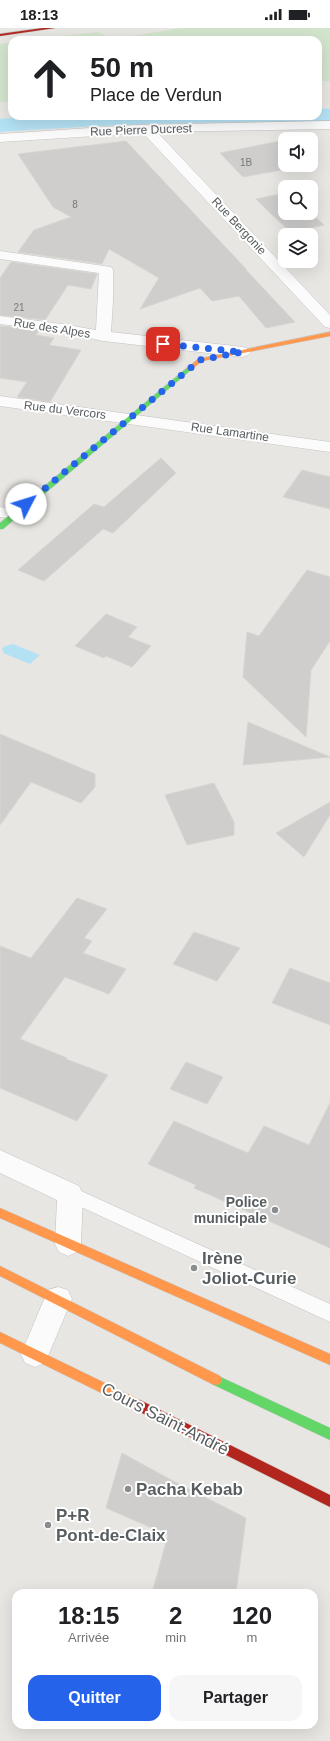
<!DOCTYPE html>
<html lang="fr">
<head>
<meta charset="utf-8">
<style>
	body { margin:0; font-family:Arial,sans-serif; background:#f6f6f6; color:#202124; height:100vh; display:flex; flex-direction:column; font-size:15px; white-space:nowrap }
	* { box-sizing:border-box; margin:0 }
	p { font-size:13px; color:#757577 }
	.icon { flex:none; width:22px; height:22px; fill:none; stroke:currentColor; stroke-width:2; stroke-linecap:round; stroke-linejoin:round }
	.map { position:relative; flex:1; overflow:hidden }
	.drawer { position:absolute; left:12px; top:1561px; width:306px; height:140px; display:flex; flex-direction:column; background:#fff; border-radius:12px; box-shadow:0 4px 16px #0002 }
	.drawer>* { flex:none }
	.top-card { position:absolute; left:8px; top:8px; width:314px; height:84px; border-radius:12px; box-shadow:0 4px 16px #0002; background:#fff; color:#202124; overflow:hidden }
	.buttons { position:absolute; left:278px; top:104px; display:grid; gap:8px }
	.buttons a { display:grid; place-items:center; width:40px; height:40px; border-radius:8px; background:#fff; box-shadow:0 4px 16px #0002; font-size:20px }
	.pin { position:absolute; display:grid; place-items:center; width:34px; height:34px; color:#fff; margin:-17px; border-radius:8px; box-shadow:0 2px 6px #0006 }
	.me { position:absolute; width:44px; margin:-22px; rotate:50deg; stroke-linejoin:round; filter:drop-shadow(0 0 3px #0008) }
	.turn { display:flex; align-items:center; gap:14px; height:84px; padding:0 16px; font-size:18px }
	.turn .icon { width:52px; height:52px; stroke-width:2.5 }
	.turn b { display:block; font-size:28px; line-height:34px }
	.eta { display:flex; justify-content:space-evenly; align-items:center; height:68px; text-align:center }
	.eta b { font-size:24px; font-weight:700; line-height:28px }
	.primary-button { display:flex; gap:8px; margin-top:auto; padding:8px 16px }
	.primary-button a { flex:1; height:46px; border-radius:12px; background:#2563eb; color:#fff; font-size:16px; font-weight:700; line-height:46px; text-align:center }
	.primary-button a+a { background:#f6f6f6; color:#202124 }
	.status { display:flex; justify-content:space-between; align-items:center; height:28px; padding:0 20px; background:#fff; direction:ltr }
	.status svg { height:11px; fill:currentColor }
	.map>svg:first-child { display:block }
	.green { fill:#d3e4cd }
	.water { fill:#b4e2f5 }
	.building { fill:#d0cecc; stroke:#d7d5d2 }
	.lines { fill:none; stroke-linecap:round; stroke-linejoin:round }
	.lane-casing { stroke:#c3c3c2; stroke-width:1 }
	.street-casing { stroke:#c3c3c2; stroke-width:1 }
	.fast-casing { stroke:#c4c5c4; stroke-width:1 }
	.slow-casing { stroke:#c4c5c4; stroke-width:1 }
	.jam-casing { stroke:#c4c5c4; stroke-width:1 }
	.lane { fill:#fcfbfb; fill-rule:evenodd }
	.street { fill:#fcfbfb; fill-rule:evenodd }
	.fast { fill:#63d668; fill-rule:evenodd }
	.slow { fill:#ff974d; fill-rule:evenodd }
	.jam { fill:#b3261e; fill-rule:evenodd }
	.route { stroke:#2563eb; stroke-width:7; stroke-dasharray:0 12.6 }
	.poi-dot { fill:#8a8d8e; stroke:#fff; stroke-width:1.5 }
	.labels { text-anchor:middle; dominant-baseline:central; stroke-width:4; stroke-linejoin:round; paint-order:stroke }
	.far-number-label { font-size:10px; fill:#777a7c }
	.far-street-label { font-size:12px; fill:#585d60; stroke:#fff }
	.poi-label { font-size:14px; font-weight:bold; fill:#585d60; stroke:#fff; text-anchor:end }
	.near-poi-label { font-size:17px; font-weight:bold; fill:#585d60; stroke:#fff; text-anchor:start }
	.near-street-label { font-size:17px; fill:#585d60; stroke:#fff }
</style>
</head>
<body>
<div class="status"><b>18:13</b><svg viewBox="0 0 49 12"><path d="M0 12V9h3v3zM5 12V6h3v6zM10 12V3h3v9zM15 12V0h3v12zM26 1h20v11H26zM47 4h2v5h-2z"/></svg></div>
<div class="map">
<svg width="330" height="1713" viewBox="0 0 330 1713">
	<rect width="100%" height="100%" fill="#e8e6e2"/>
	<g class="green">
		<polygon points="181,0 330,0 330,53 318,53 318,12 29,12 97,4 114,11"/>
		<polygon points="12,14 12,73 0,74 0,16"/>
	</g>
	<g class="water">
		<path d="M318 80 330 81V94C220 93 110 96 0 104V91L30 88H318Z"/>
		<polygon points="13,616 40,627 30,636 3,625 4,624 2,622 3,619"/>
	</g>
	<g class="building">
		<polygon points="285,112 285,137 310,137 243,149 220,125"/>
		<polygon points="126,113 247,242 246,242 295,294 266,300 239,268 212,273 200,260 140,281 159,250 109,221 102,236 18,224 34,202 71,189 53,179 18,126"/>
		<polygon points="285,165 285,185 311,185 324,197 290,204 256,171"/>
		<polygon points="11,234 97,246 91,261 68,257 45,292 0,287 0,250"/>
		<polygon points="0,298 39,302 36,307 54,310 49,317 81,322 50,374 17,369 27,354 0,350"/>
		<polygon points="161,430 176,445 113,505 103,501 44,553 18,542 94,476 104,479"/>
		<polygon points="302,442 330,449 330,481 283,469"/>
		<polygon points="307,542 330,549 330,613 311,642 306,709 243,649 247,604 259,608"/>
		<polygon points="106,586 137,599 128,609 151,618 132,639 106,628 104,630 75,618"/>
		<polygon points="248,694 330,729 243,737"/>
		<polygon points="0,706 95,746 95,759 81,775 31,754 0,797"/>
		<polygon points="214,755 234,794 234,807 187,817 165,767"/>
		<polygon points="330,774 330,787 304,829 276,805"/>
		<polygon points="77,870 107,881 84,910 92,913 83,925 126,941 109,966 65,949 20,1011 67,1030 66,1031 108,1047 77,1093 0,1060 0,918 31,930"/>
		<polygon points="194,904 240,920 217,953 173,936"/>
		<polygon points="290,940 330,955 330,997 272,975"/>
		<polygon points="186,1034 223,1049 207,1076 170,1061"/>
		<polygon points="330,1075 330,1220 194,1160 196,1157 148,1136 174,1093 248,1125 264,1098 309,1117"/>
		<polygon points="122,1425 173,1453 246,1490 236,1565 152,1565 168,1507 106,1480"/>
	</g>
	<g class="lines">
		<defs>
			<polygon id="lane" points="70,1158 330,1276 330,1294 64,1171 61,1166 64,1161"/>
			<g id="street">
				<polygon points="330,93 330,101 157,104 330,287 330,300 325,299 143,105 0,114 0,106 135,97"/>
				<polygon points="0,223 111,239 113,242 113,273 111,304 243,319 248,321 251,324 248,327 243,329 103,313 62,304 0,296 0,288 62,296 96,302 99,245 0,231"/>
				<polygon points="0,368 330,414 330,424 0,378"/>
				<polygon points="0,479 21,482 24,486 21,490 15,491 0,489"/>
				<polygon points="0,1122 79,1158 83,1166 81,1216 77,1224 68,1228 59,1224 55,1216 57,1172 0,1145"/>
				<polygon points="58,1259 68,1262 72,1271 45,1335 35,1339 25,1335 21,1326 48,1262"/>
			</g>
			<g id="fast">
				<polygon points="187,340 192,341 3,501 0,501 0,495"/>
				<polygon points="216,1347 330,1400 330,1412 212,1356 210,1352 212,1348"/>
			</g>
			<g id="slow">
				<polygon points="330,304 330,308 202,333 191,342 186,341 198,331"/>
				<polygon points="0,1180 330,1326 330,1337 0,1190"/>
				<polygon points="0,1238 220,1348 222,1352 220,1356 216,1357 212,1356 0,1248"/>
				<polygon points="0,1304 144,1374 146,1378 144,1382 140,1384 136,1382 0,1315"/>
			</g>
			<g id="jam">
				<polygon points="43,0 55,0 0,8 0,6"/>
				<polygon points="140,1372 330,1467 330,1479 136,1382 134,1378 136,1374"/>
			</g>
		</defs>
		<use href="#lane" class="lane-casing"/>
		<use href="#street" class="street-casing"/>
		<use href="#fast" class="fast-casing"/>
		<use href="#slow" class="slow-casing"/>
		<use href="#jam" class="jam-casing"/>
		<use href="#lane" class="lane"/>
		<use href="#street" class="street"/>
		<use href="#fast" class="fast"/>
		<use href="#slow" class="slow"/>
		<use href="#jam" class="jam"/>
	</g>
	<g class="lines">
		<polyline class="route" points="26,476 200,332 242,324 163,316"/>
	</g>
	<g class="poi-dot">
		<circle cx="275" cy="1182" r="4"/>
		<circle cx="194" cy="1240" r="4"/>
		<circle cx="128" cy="1461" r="4"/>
		<circle cx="48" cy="1497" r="4"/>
	</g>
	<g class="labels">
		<g class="far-number-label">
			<text x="246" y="134">1B</text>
			<text x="75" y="176">8</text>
			<text x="19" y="279">21</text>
		</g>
		<g class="far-street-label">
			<text transform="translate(141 102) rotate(-2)">Rue Pierre Ducrest</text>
			<text transform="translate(239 198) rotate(47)">Rue Bergonie</text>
			<text transform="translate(52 300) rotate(9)">Rue des Alpes</text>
			<text transform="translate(65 382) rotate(7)">Rue du Vercors</text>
			<text transform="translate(230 404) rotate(8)">Rue Lamartine</text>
		</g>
		<g class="poi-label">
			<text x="267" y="1174">Police<tspan x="267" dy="16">municipale</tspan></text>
		</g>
		<g class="near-poi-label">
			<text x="202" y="1230">Irène<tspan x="202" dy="20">Joliot-Curie</tspan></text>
			<text x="136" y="1461">Pacha Kebab</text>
			<text x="56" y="1487">P+R<tspan x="56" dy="20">Pont-de-Claix</tspan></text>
		</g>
		<g class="near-street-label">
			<text transform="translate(165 1391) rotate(27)">Cours Saint-André</text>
		</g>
	</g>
</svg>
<div class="buttons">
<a><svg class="icon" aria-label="sound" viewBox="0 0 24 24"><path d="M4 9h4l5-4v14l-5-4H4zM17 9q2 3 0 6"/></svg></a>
<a><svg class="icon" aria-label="search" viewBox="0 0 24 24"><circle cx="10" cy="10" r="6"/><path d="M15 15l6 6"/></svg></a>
<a><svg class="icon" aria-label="layers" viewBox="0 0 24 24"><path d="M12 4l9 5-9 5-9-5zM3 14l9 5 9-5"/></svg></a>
</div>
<div class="pin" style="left:163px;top:316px;background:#d93025"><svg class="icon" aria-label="arrive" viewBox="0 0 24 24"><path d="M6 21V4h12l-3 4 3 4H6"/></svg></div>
<svg class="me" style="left:26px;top:476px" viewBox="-20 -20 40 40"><circle r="19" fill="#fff"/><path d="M0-13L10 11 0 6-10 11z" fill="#2563eb"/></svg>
<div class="top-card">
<div class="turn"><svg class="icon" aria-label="ahead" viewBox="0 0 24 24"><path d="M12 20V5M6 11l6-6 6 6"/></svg><div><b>50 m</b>Place de Verdun</div></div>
</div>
<section class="drawer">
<div class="eta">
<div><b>18:15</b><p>Arrivée</p></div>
<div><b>2</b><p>min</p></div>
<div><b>120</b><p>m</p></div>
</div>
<div class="primary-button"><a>Quitter</a><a>Partager</a></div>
</section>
</div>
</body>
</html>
